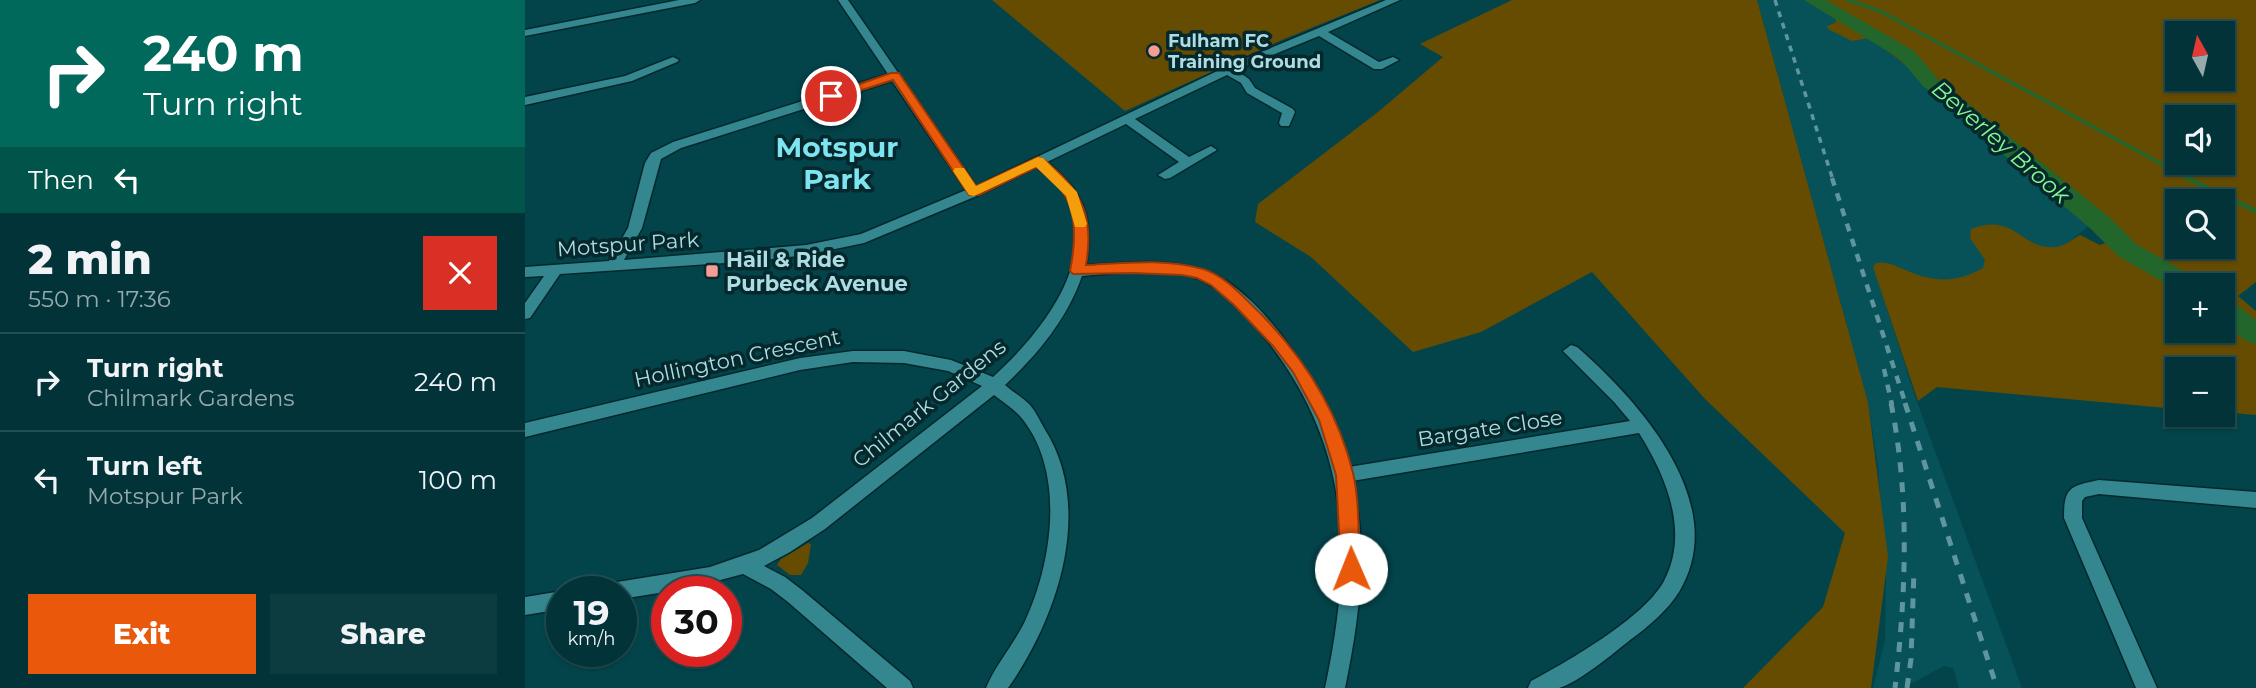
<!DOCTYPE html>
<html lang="en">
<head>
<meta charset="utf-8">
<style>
	body { margin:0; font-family:Montserrat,sans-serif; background:#0c3b40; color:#f1f3f6; height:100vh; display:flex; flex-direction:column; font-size:26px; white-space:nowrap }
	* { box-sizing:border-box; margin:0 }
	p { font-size:23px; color:#96aaae }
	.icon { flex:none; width:38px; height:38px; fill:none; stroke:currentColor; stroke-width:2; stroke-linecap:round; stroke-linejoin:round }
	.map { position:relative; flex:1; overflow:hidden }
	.side { display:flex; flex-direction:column; background:#023338; width:525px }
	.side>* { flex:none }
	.guide { background:#00695c; color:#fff; overflow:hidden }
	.needle { width:46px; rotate:352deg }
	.controls { position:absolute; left:1640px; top:21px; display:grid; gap:14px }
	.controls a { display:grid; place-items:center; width:70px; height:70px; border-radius:0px; background:#023338; box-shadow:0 2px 5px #0004,0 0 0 2px #234e53; font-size:35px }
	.speed { position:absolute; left:21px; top:576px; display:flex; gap:14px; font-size:35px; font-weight:700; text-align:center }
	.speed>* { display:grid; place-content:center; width:91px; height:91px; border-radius:50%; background:#023338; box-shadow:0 2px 5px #0004,0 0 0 2px #234e53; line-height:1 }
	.speed small { font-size:18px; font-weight:400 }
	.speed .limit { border:10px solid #d22; background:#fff; color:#111 }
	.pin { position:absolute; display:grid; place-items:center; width:60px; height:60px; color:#fff; margin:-30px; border:4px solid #fff; border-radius:50%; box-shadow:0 2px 7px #0007 }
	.me { position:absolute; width:77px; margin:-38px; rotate:359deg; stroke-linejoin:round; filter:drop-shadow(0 0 5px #0008) }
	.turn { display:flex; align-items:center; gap:24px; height:147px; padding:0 28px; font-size:32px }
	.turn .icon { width:91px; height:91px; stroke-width:2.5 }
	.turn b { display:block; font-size:49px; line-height:60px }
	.then { display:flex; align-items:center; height:66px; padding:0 28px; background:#0003; gap:14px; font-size:26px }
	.round { display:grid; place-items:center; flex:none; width:74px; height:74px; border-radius:0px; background:#0c3b40 }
	.overview { display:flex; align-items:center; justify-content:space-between; height:119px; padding:0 28px }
	h1 { font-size:42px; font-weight:800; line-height:52px }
	.primary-button { display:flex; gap:14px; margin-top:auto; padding:14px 28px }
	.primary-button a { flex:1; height:80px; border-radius:0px; background:#ea580c; color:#fff; font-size:28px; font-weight:800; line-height:80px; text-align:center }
	.primary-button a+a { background:#0c3b40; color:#f1f3f6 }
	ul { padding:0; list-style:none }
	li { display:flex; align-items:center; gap:21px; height:98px; padding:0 28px; border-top:2px solid #234e53 }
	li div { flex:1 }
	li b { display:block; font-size:26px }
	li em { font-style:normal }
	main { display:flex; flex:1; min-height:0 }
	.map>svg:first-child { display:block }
	.built { fill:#075158 }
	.green { fill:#664c00; fill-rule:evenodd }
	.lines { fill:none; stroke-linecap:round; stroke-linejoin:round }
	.stream-far1 { stroke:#22662b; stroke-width:3.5 }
	.stream { stroke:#22662b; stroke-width:4.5 }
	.river { fill:#22662b; fill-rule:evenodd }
	.minor-casing { stroke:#05282c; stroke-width:3 }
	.minor { fill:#34868f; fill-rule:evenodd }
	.rail-far2 { stroke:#5f969d; stroke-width:3.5; stroke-dasharray:6 6; stroke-linecap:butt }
	.rail-far1 { stroke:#5f969d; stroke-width:4.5; stroke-dasharray:8 8; stroke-linecap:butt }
	.rail { stroke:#5f969d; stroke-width:5; stroke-dasharray:10 10; stroke-linecap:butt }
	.route { fill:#ea580c; stroke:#983908; stroke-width:2 }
	.slow { fill:#f59e0b }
	.poi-dot { fill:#f59c94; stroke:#05282c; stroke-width:2.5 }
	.labels { text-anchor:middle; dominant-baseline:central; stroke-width:7; stroke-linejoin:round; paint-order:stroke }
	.far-poi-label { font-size:18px; font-weight:bold; fill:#addce2; stroke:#05282c; text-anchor:start }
	.street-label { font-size:21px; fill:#addce2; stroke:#05282c }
	.poi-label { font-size:21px; font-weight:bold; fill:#addce2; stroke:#05282c; text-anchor:start }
	.water-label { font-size:23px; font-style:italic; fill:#87f790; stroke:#05282c }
	.district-label { font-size:28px; font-weight:bold; fill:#7ce5f1; stroke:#05282c }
</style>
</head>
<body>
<main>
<section class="side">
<div class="guide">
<div class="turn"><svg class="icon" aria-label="right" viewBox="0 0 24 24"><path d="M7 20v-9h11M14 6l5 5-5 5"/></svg><div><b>240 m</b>Turn right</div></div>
<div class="then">Then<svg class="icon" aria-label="left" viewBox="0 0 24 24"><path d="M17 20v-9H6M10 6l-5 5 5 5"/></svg></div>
</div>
<div class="overview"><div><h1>2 min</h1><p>550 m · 17:36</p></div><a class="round" style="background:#d93025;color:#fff"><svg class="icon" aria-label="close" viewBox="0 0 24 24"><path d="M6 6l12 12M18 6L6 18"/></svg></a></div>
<ul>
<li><svg class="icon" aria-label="right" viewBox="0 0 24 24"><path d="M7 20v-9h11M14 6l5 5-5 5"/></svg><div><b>Turn right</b><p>Chilmark Gardens</p></div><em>240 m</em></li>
<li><svg class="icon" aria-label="left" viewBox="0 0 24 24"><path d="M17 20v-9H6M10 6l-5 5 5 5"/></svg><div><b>Turn left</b><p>Motspur Park</p></div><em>100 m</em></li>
</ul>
<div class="primary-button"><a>Exit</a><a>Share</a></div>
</section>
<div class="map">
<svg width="1731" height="688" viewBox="0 0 1731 688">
	<rect width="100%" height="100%" fill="#03444b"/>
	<polygon class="built" points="1232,0 1282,0 1352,39 1565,225 1531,252 1361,306 1392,402 1497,688 1434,688 1428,668 1419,666 1378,688 1348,688 1360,640 1361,575 1353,466 1343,402"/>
	<g class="green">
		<polygon points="467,0 855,0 759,39 600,111"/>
		<polygon points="987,0 1232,0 1343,402 1363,557 1346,688 1218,688 1298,607 1320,533 1180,399 1067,272 956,332 888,352 786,257 730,222 733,204 853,112 918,57 895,44"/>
		<path d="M1281 0H1731V282L1713 296 1731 311V415L1698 412V369H1652V409L1412 387 1393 401 1348 267 1351 263C1361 261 1369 265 1378 269 1407 282 1430 284 1458 268L1460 260 1445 238 1446 229C1490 212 1496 250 1530 247 1538 247 1548 239 1555 235L1575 245 1586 241C1537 205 1491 164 1446 123 1412 93 1382 62 1343 38L1327 41 1303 29 1302 26 1310 23 1312 18ZM1652 33H1698V79H1652ZM1652 117H1698V163H1652ZM1652 201H1698V247H1652ZM1652 285H1698V331H1652Z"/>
		<polygon points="283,543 286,544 283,563 276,575 265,575 252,565 256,559"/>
	</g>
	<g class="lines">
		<polyline class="stream-far1" points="1323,0 1355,11 1666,180"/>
		<polyline class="stream" points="1662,178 1731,211"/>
		<g class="river">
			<polygon points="1279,0 1301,0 1389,51 1412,78 1585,218 1611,244 1672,279 1676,285 1652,285 1652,290 1593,256 1567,230 1398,86 1375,59"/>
			<polygon points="1698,299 1708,302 1731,320 1731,344 1721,341 1698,323"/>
		</g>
		<defs>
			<g id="minor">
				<polygon points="154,0 175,0 170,3 0,36 0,30"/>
				<path d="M313 0H323L451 186 707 64 861 0H875L803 32 854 62 868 57 874 60 857 69H849L794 36 711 70 724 79 730 88 768 109 770 112 764 126H756L754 123 757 113 722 93 716 83 702 75 610 119 664 157 686 146 692 150 645 178 640 179 633 175 654 162 601 124 522 162C559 192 569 218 561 265 600 263 640 258 678 270 742 290 808 405 824 467L1105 421 1089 402 1038 351 1046 345 1052 347C1114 401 1207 504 1154 592 1142 611 1123 627 1105 640 1089 653 1053 683 1034 688 1025 688 1012 688 1003 688L1006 681C1042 662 1120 617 1139 581 1165 532 1141 476 1114 433L827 481C844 549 834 620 820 688H800C828 557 827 448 741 339 722 316 698 287 669 277 634 266 593 273 557 276 542 319 513 354 480 385 488 392 498 398 505 405 511 412 515 421 519 428 570 507 533 617 483 688H461C471 664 490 643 501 619 528 560 541 468 494 415 487 408 477 401 469 395L300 529 265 552 239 566 260 577 277 590 385 681 388 688H362L263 602 246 589 218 574 165 588 96 599V592H76L79 586 86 583 185 567 234 550 287 518 457 386 423 371 379 363 328 362 275 370 0 437V423L275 358 328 351H379L426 360 468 377C514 335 578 259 539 193 533 183 521 175 512 167L454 195 339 243 281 255 230 261 35 274 5 318 0 319V303L19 276 0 277V267L84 261 103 228 120 163 126 153 148 142 363 74ZM367 81 441 190 336 234 281 245 99 260 117 228 136 159 156 148Z"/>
				<polygon points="148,57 154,60 152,62 107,81 0,105 0,97 100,76"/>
				<path d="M1574 480 1731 492V508L1574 494 1560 497 1557 501V518L1632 688H1611L1539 518C1539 487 1545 486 1574 480Z"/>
				<polygon points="37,591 37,609 0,615 0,597"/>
			</g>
		</defs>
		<use href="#minor" class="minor-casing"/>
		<use href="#minor" class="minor"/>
		<polyline class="rail-far2" points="1250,0 1308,180"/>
		<g class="rail-far1">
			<polyline points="1307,178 1381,405"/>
			<polyline points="1359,369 1367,405"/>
		</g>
		<g class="rail">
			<path d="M1366 403C1385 497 1381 594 1370 688"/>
			<polyline points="1380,403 1472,688"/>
			<polyline points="1382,688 1386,659 1389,570"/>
		</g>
	</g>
	<path class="route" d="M366 73H374L451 186 513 157C520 159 525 165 531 170 561 197 568 225 561 265 599 263 641 258 678 269 701 276 719 298 736 314 780 359 813 412 828 473 835 503 833 538 835 569L833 575 826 578 819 575 816 569 811 475 794 420 768 372 748 346 709 305 686 285 672 278 657 275 608 273 548 274 545 271C550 246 553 211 536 190 530 181 519 174 512 167L454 195H444L368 80 306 100 300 96Z"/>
	<polygon class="slow" points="513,157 518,158 552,192 562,224 560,227 550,227 541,196 511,167 449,196 444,195 428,171 430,168 439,168 451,186"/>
	<g class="poi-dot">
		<circle cx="629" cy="51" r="7"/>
		<rect x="180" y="264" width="14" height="14" rx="3.5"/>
	</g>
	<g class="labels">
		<g class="far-poi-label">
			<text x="643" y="41">Fulham FC<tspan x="643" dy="21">Training Ground</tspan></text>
		</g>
		<g class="street-label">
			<text transform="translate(103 244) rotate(-4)">Motspur Park</text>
			<text transform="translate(212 358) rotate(-12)">Hollington Crescent</text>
			<text transform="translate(404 403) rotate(-39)">Chilmark Gardens</text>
			<text transform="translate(965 428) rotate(-9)">Bargate Close</text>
		</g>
		<g class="poi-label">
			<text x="201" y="259">Hail &amp; Ride<tspan x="201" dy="24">Purbeck Avenue</tspan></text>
		</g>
		<g class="water-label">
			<text transform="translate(1476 142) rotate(41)">Beverley Brook</text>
		</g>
		<g class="district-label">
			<text x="312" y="147">Motspur<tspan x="312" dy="32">Park</tspan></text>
		</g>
	</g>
</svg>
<div class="controls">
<a><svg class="needle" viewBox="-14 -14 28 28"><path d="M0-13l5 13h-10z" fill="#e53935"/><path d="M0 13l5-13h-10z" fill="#96aaae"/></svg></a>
<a><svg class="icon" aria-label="sound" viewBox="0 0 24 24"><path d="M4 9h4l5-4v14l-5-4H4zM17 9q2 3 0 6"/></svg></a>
<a><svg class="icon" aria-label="search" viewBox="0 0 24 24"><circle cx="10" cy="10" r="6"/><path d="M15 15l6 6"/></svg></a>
<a>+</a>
<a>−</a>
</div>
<div class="speed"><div>19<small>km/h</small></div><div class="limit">30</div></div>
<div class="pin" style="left:306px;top:96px;background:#d93025"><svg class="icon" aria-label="arrive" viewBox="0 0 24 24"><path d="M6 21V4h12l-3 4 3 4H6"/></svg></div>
<svg class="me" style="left:826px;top:569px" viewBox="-20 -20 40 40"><circle r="19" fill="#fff"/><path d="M0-13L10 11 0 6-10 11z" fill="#ea580c"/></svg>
</div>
</main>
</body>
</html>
